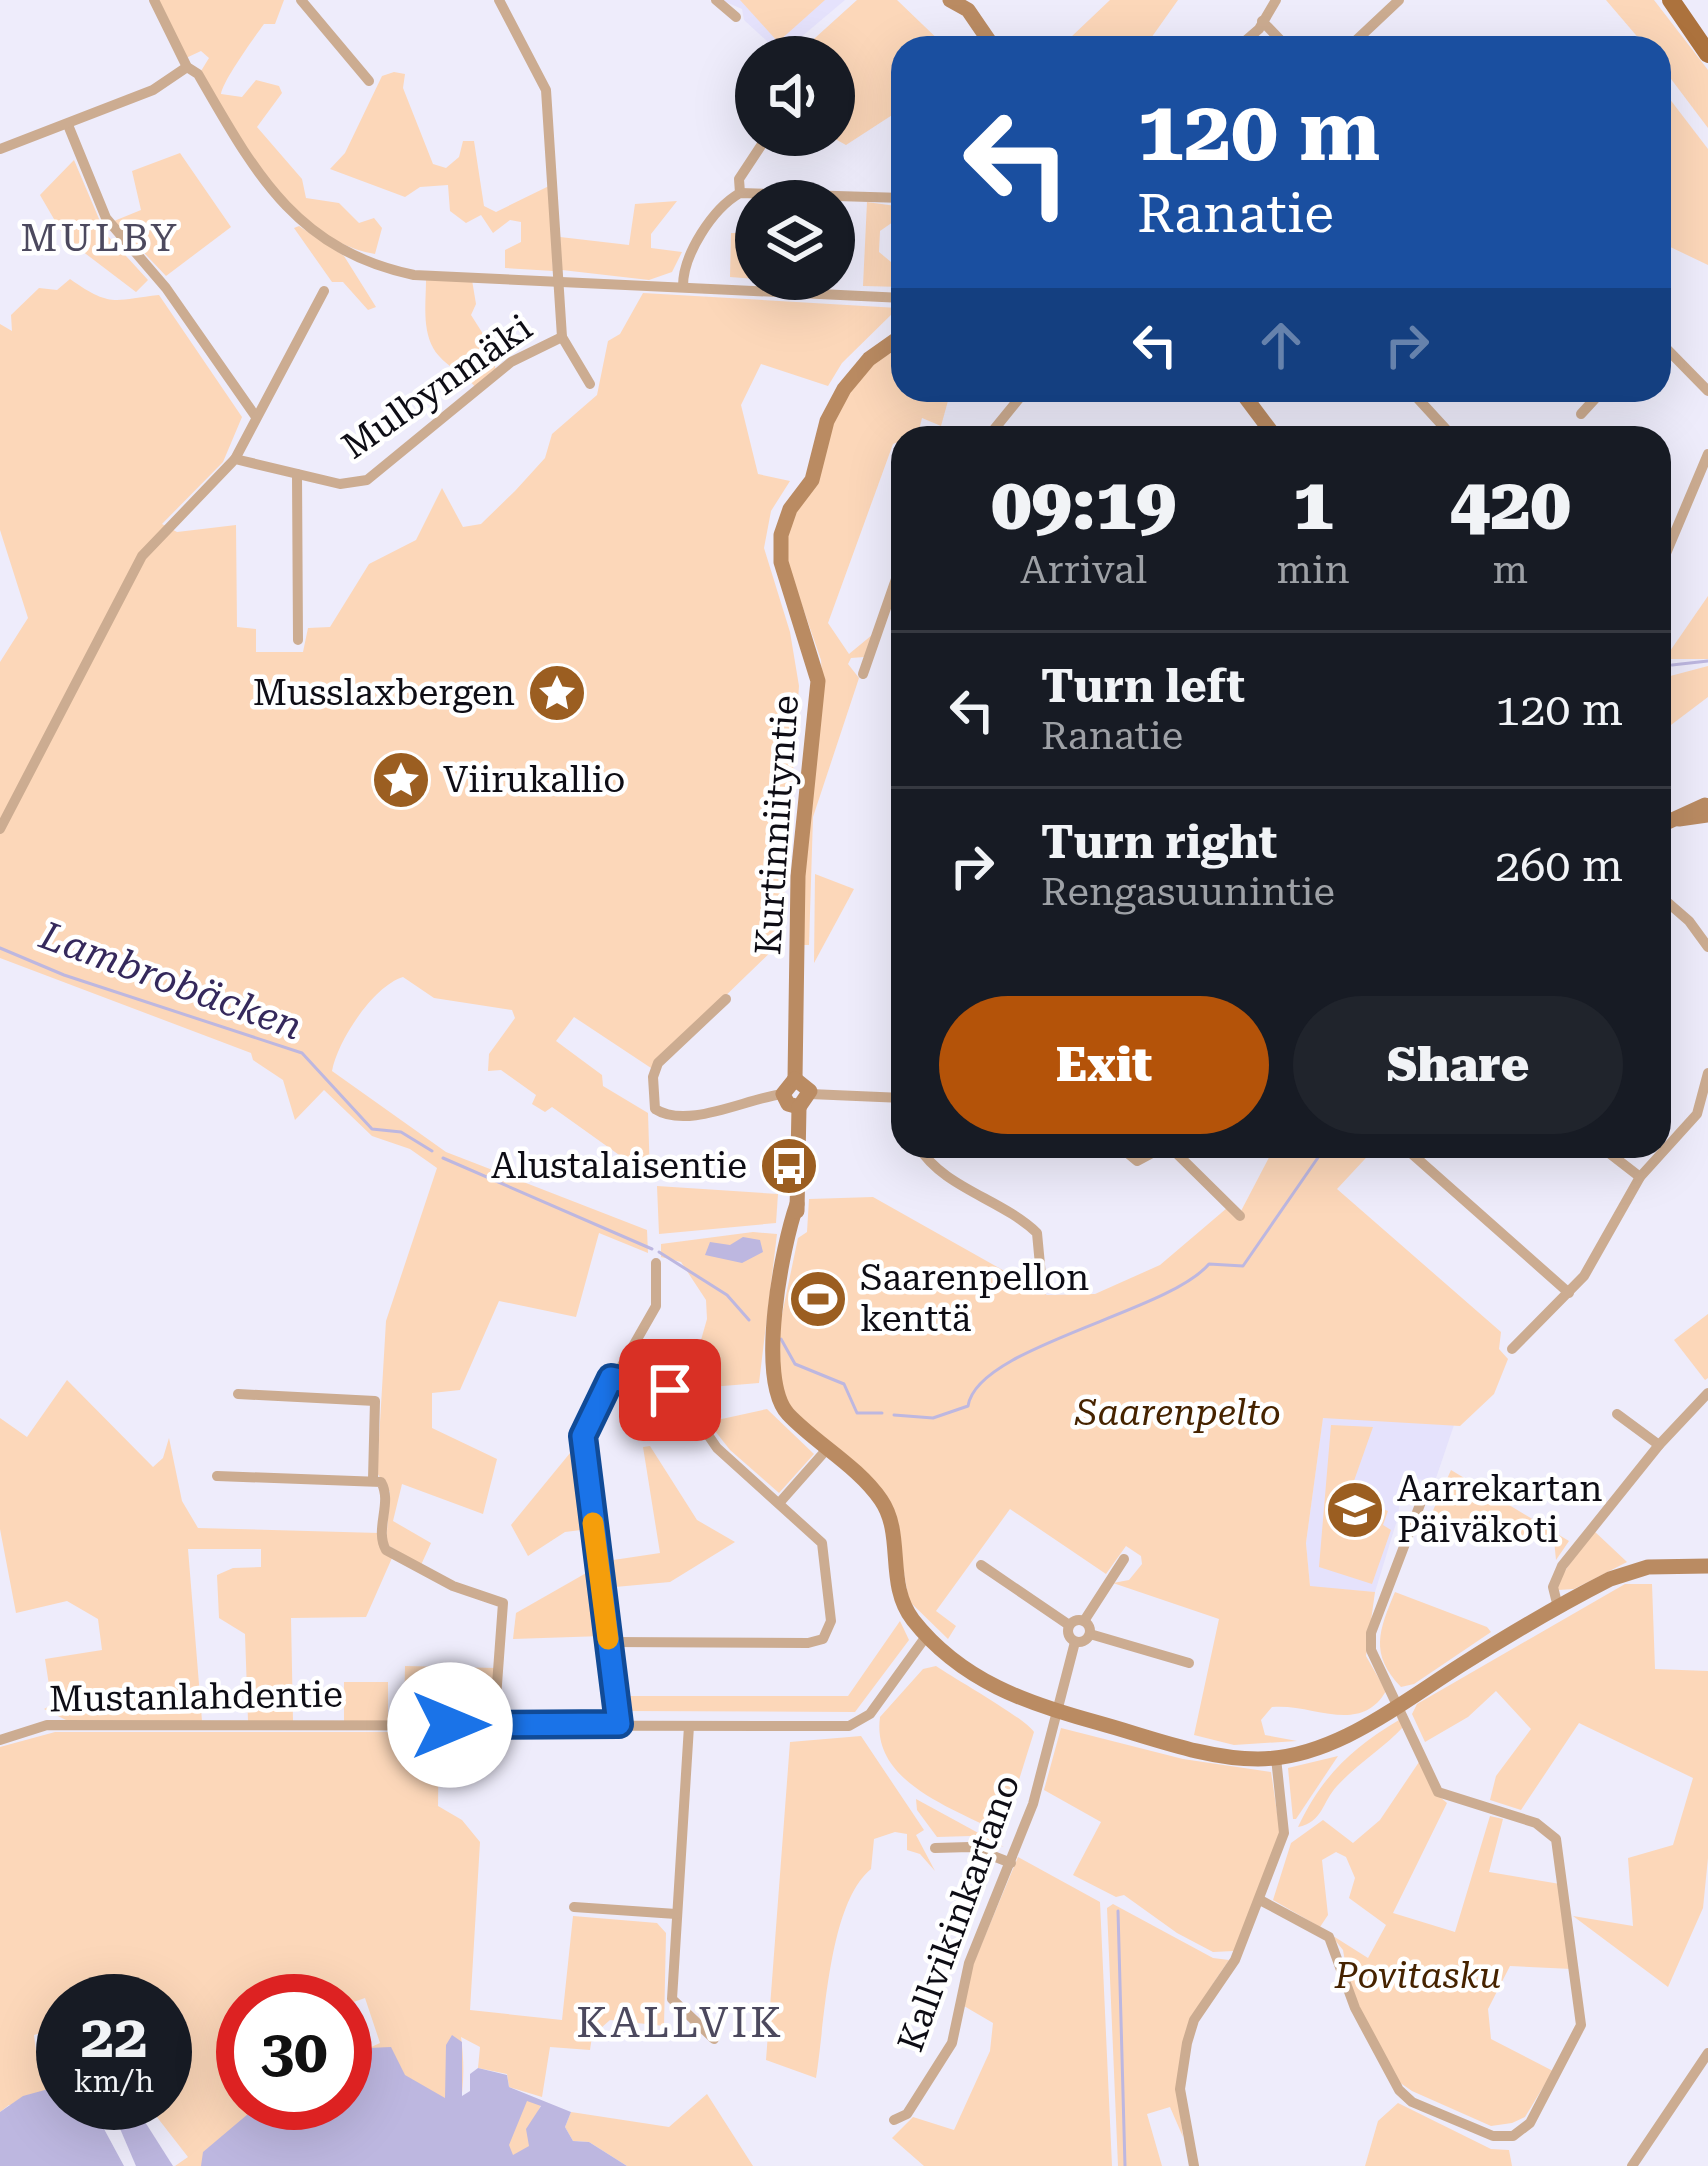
<!DOCTYPE html>
<html lang="en">
<head>
<meta charset="utf-8">
<style>
	body { margin:0; font-family:"Roboto Serif",serif; background:#20242c; color:#f1f3f6; height:100vh; display:flex; flex-direction:column; font-size:45px; white-space:nowrap }
	* { box-sizing:border-box; margin:0 }
	p { font-size:39px; color:#9ea1a6 }
	.icon { flex:none; width:66px; height:66px; fill:none; stroke:currentColor; stroke-width:2; stroke-linecap:round; stroke-linejoin:round }
	.map { position:relative; flex:1; overflow:hidden }
	.side { position:absolute; left:891px; top:426px; width:780px; height:732px; display:flex; flex-direction:column; background:#171b24; border-radius:36px; box-shadow:0 12px 48px #0002 }
	.side>* { flex:none }
	.banner { position:absolute; left:891px; top:36px; width:780px; height:366px; border-radius:36px; box-shadow:0 12px 48px #0002; background:#1a4fa0; color:#fff; overflow:hidden }
	.controls { position:absolute; left:735px; top:36px; display:grid; gap:24px }
	.controls a { display:grid; place-items:center; width:120px; height:120px; border-radius:50%; background:#171b24; box-shadow:0 12px 48px #0002; font-size:60px }
	.speed { position:absolute; left:36px; top:1974px; display:flex; gap:24px; font-size:60px; font-weight:700; text-align:center }
	.speed>* { display:grid; place-content:center; width:156px; height:156px; border-radius:50%; background:#171b24; box-shadow:0 12px 48px #0002; line-height:1 }
	.speed small { font-size:30px; font-weight:400 }
	.speed .limit { border:18px solid #d22; background:#fff; color:#111 }
	.pin { position:absolute; display:grid; place-items:center; width:102px; height:102px; color:#fff; margin:-51px; border-radius:24px; box-shadow:0 6px 18px #0006 }
	.me { position:absolute; width:132px; margin:-66px; rotate:90deg; stroke-linejoin:round; filter:drop-shadow(0 0 9px #0008) }
	.turn { display:flex; align-items:center; gap:42px; height:252px; padding:0 48px; font-size:54px }
	.turn .icon { width:156px; height:156px; stroke-width:2.5 }
	.turn b { display:block; font-size:84px; line-height:102px }
	.lanes { display:flex; align-items:center; height:114px; padding:0 48px; background:#0003; justify-content:center; gap:60px; direction:ltr }
	.lanes .off { opacity:.35 }
	.eta { display:flex; justify-content:space-evenly; align-items:center; height:204px; text-align:center }
	.eta b { font-size:72px; font-weight:800; line-height:84px }
	.cta { display:flex; gap:24px; margin-top:auto; padding:24px 48px }
	.cta a { flex:1; height:138px; border-radius:72px; background:#b45309; color:#fff; font-size:48px; font-weight:800; line-height:138px; text-align:center }
	.cta a+a { background:#20242c; color:#f1f3f6 }
	ul { padding:0; list-style:none }
	li { display:flex; align-items:center; gap:36px; height:156px; padding:0 48px; border-top:3px solid #363941 }
	li div { flex:1 }
	li b { display:block; font-size:45px }
	li em { font-style:normal }
	.map>svg:first-child { display:block }
	.built { fill:#e5e2fc }
	.green { fill:#fcd7b9 }
	.water { fill:#bdb7e0; fill-rule:evenodd }
	.lines { fill:none; stroke-linecap:round; stroke-linejoin:round }
	.stream { stroke:#bdb7e0; stroke-width:3 }
	.street { stroke:#ccac91; stroke-width:10 }
	.secondary { stroke:#ba8b62; stroke-width:15 }
	.primary { stroke:#ac723d; stroke-width:18 }
	.route-casing { stroke:#114b97; stroke-width:30 }
	.route { stroke:#1a73e8; stroke-width:21 }
	.slow { stroke:#f59e0b; stroke-width:21 }
	.labels { text-anchor:middle; dominant-baseline:central; stroke-width:9; stroke-linejoin:round; paint-order:stroke }
	.street-label { font-size:36px; fill:#0e0d15; stroke:#fff }
	.poi-label { font-size:36px; fill:#0e0d15; stroke:#fff; text-anchor:start }
	.park-label { font-size:36px; font-style:italic; fill:#462300; stroke:#fff }
	.neighbourhood-label { font-size:39px; letter-spacing:3px; fill:#4c495e; stroke:#fff }
	.water-label { font-size:39px; font-style:italic; fill:#35295c; stroke:#fff }
	.quarter-label { font-size:42px; letter-spacing:3px; fill:#4c495e; stroke:#fff }
</style>
</head>
<body>
<div class="map">
<svg width="1708" height="2166" viewBox="0 0 1708 2166">
	<rect width="100%" height="100%" fill="#eeecfb"/>
	<g class="built">
		<polygon points="721,0 845,0 781,54 744,20 742,9"/>
		<polygon points="1323,1417 1454,1425 1435,1481 1413,1479 1401,1489 1398,1517 1375,1592 1310,1587 1306,1543"/>
	</g>
	<g class="green">
		<path d="M157 0H284L275 24H264C253 39 223 81 221 94L242 97 256 80 279 86 282 93 257 127 302 179 306 198 339 203 359 223 374 218 382 228 375 254C288 239 242 141 201 71L209 58 201 51 186 58Z"/>
		<polygon points="740,0 825,0 778,42"/>
		<polygon points="857,0 897,0 947,48 903,48 903,108 846,145 828,135 834,135 834,57 794,57"/>
		<polygon points="1110,0 1178,0 1144,48 1042,48 1070,38"/>
		<polygon points="1606,0 1654,0 1708,70 1708,128 1659,63 1659,48 1647,48"/>
		<polygon points="394,72 405,74 403,88 433,164 446,168 459,157 463,141 474,141 484,206 496,212 549,186 553,271 505,268 505,250 521,242 521,222 510,220 493,233 481,215 466,223 450,211 448,185 420,187 405,197 330,169 345,153 382,76"/>
		<polygon points="1659,85 1708,149 1708,265 1664,244 1659,235"/>
		<polygon points="180,153 231,227 166,276 114,221 141,210 132,171"/>
		<polygon points="74,160 105,233 148,280 136,292 65,238 40,195"/>
		<polygon points="677,201 651,234 651,248 682,252 672,272 649,280 562,270 560,237 629,245 635,204"/>
		<polygon points="867,202 903,207 903,215 880,231 879,252 903,272 903,287 863,286"/>
		<polygon points="299,226 344,256 376,307 368,310 343,282 332,282 294,228"/>
		<polygon points="731,233 756,233 756,279 730,277"/>
		<path d="M70 279C111 308 113 300 159 295L242 417 223 462 162 524 177 532 236 525 237 627 256 629V652H303L308 628 330 627 369 564 416 540 442 488 463 527 481 524 515 491 545 458 552 434 597 395 608 341 620 334 643 293 898 308 842 363 828 386 761 364 741 405 758 474 790 481 771 511 764 548 790 632 799 686 781 942 651 1068 574 1017 556 1041 602 1075 603 1086 648 1113 650 1177 552 1107 545 1112 532 1104 536 1095 501 1070 488 1071 489 1054 515 1018 512 1010 434 998 403 977C373 986 337 1042 332 1071L446 1152 647 1230 648 1253 599 1233 576 1317 499 1301 460 1390 432 1393V1428L497 1459 483 1514 402 1484 393 1521 431 1543 421 1565 386 1544 390 1492 377 1473 386 1321 437 1168 410 1149 372 1136 324 1090 295 1120 283 1080 253 1060 251 1053 0 958V662L28 618 0 530V324L12 331 11 315 39 288 57 290Z"/>
		<path d="M426 280H472L476 304 471 315 485 337 496 370 476 388C465 374 449 368 439 356 421 336 426 305 426 280Z"/>
		<polygon points="903,341 903,390 951,390 941,426 922,418 918,434 893,444 828,623 849,654 872,635 864,657 851,658 848,664 859,678 813,817 809,945 801,945 805,844 823,687 821,660 786,559 786,532 832,422 863,372"/>
		<polygon points="1708,596 1708,659 1670,659 1668,654"/>
		<polygon points="1708,666 1708,697 1659,734 1659,679"/>
		<polygon points="815,874 854,889 814,963"/>
		<path d="M1275 1146H1377L1337 1189 1501 1332 1499 1349 1508 1359 1494 1394 1460 1426 1323 1418 1306 1543 1310 1586 1375 1592 1366 1656 1386 1691C1360 1736 1313 1703 1272 1707L1261 1720 1265 1735 1297 1741 1234 1745 1194 1735 1219 1619 1113 1583 1129 1580 1142 1564 1141 1556 1126 1546 1106 1574 1010 1509 936 1611 956 1626 948 1639 909 1601 894 1517 783 1398 776 1343 798 1238 807 1232 809 1199 873 1197 1047 1295 1095 1294 1160 1265 1227 1208 1241 1211Z"/>
		<polygon points="657,1186 778,1194 776,1223 659,1234"/>
		<polygon points="753,1232 777,1234 759,1383 687,1389 707,1319 706,1300 681,1262 661,1257 661,1244"/>
		<polygon points="1708,1314 1708,1378 1705,1380 1674,1340"/>
		<polygon points="67,1380 153,1467 163,1458 169,1438 182,1501 198,1528 379,1533 392,1558 366,1617 291,1618 293,1721 248,1721 245,1634 219,1618 217,1575 233,1568 261,1567 261,1549 188,1549 202,1721 68,1721 44,1709 52,1705 45,1659 102,1650 98,1619 67,1601 16,1613 0,1529 0,1418 27,1437"/>
		<polygon points="767,1409 814,1454 779,1493 730,1450 708,1422"/>
		<polygon points="1331,1425 1373,1427 1349,1495 1388,1511 1383,1525 1391,1530 1372,1584 1319,1567"/>
		<polygon points="650,1446 697,1520 735,1542 670,1582 604,1588 600,1562 660,1553 643,1447"/>
		<polygon points="575,1447 589,1529 565,1532 528,1556 511,1525"/>
		<polygon points="1451,1470 1569,1541 1556,1560 1554,1540 1423,1533"/>
		<polygon points="1593,1530 1627,1562 1574,1589 1558,1590 1558,1581"/>
		<polygon points="595,1568 603,1636 513,1639 516,1613"/>
		<polygon points="1625,1584 1652,1584 1655,1669 1708,1671 1708,1858 1703,1908 1668,1987 1573,1916 1633,1926 1628,1858 1673,1845 1693,1778 1579,1723 1521,1810 1490,1800 1496,1776 1531,1729 1496,1691 1468,1717 1425,1742 1412,1714 1417,1704"/>
		<path d="M1395 1592 1487 1627 1491 1632 1414 1684 1401 1687C1369 1654 1379 1630 1395 1592Z"/>
		<polygon points="900,1621 909,1640 855,1712 626,1711 624,1696 848,1696"/>
		<polygon points="405,1666 496,1668 488,1720 404,1720"/>
		<path d="M936 1666C955 1679 1026 1719 1034 1732L1002 1834C954 1808 871 1783 880 1717L923 1669Z"/>
		<rect x="344" y="1682" width="44" height="39"/>
		<path d="M1399 1720 1404 1726C1384 1748 1357 1764 1337 1786 1322 1802 1323 1822 1298 1827 1322 1776 1352 1748 1399 1720Z"/>
		<polygon points="1061,1728 1183,1759 1271,1772 1280,1832 1234,1951 1213,1952 1177,1933 1124,1895 1116,1897 1073,1875 1101,1822 1044,1790"/>
		<path d="M55 1732H439L438 1806 462 1820 480 1842 470 2010 562 2020 573 1916 657 1923 666 1933 664 2026 610 2020 592 2036 590 2050 550 2047 542 2097 509 2087 507 2074 478 2068 480 2047 461 2037C467 2079 461 2113 449 2154L369 2048 380 2043 365 1998 345 2005 243 2001V2103H339L312 2166H175L188 2157 146 2103H165V2001H63V2027L34 2035 36 2051 52 2058 56 2084 63 2085V2103H90L9 2105 0 2112V1747Z"/>
		<path d="M861 1736 924 1830 916 1835 935 1871 920 1854 907 1850V1834L895 1832 874 1839 871 1869C828 1904 825 2023 816 2078L766 2060 790 1742Z"/>
		<polygon points="1338,1756 1296,1819 1293,1819 1288,1768"/>
		<polygon points="1419,1762 1433,1791 1447,1803 1393,1913 1455,1932 1490,1816 1503,1819 1489,1872 1560,1884 1572,1969 1510,1966 1488,2009 1491,2039 1553,2071 1525,2117 1512,2123 1491,2126 1412,2091 1399,2082 1350,1990 1343,1950 1330,1934 1368,1958 1386,1925 1349,1898 1355,1878 1346,1857 1336,1852 1322,1860 1328,1915 1320,1927 1273,1900 1291,1843 1323,1820 1353,1843 1380,1820"/>
		<polygon points="916,1799 1004,1847 971,1836 937,1837 917,1810"/>
		<polygon points="1018,1857 1100,1902 1112,2166 924,2166 892,2138 913,2117 954,2130 990,2051 993,2023 964,2006 969,1974"/>
		<path d="M1113 1904 1213 1958 1229 1960C1179 2033 1173 2048 1183 2137L1170 2107 1147 2114 1162 2166H1118L1107 1908Z"/>
		<polygon points="507,2090 541,2105 534,2120 533,2159 465,2166"/>
		<polygon points="707,2094 753,2166 627,2166 589,2142 573,2141 565,2127 571,2112 669,2127"/>
		<polygon points="1398,2103 1491,2149 1509,2150 1512,2166 1365,2166 1378,2121"/>
	</g>
	<g class="water">
		<polygon points="743,1237 760,1240 763,1252 742,1263 705,1255 710,1242 730,1245"/>
		<path d="M452 2035 462 2042V2096L470 2091V2074L478 2068 507 2075 509 2087 571 2112 565 2127 573 2141 589 2142 627 2166H201L203 2152 261 2103H345V2039H358L369 2048 391 2047 405 2075 445 2098 446 2045ZM527 2101 541 2106 526 2129 529 2146 513 2155 509 2145Z"/>
		<polygon points="63,2085 63,2103 90,2103 124,2166 0,2166 0,2112 23,2096"/>
		<polygon points="109,2103 133,2103 173,2166 136,2166"/>
	</g>
	<g class="lines">
		<g class="stream">
			<polyline points="1672,665 1708,661"/>
			<polyline points="1659,668 1660,667"/>
			<polyline points="1659,670 1662,669"/>
			<polyline points="0,948 64,975 302,1053 372,1129 401,1132 432,1151"/>
			<polyline points="443,1158 652,1249"/>
			<polyline points="659,1252 727,1295 749,1320"/>
			<polyline points="781,1339 795,1364 844,1384 857,1413 882,1413"/>
			<path d="M894 1415 933 1418 968 1406C977 1346 1168 1313 1209 1264L1243 1266 1326 1146"/>
			<polyline points="1118,1911 1125,2166"/>
		</g>
		<g class="street">
			<path d="M154 0 187 67 198 74C254 171 295 250 414 275L903 298"/>
			<polyline points="301,0 369,81"/>
			<polyline points="499,0 546,90 562,337 590,384"/>
			<polyline points="716,0 736,17"/>
			<polyline points="1262,21 1288,48"/>
			<polyline points="1237,48 1259,29 1276,0"/>
			<polyline points="1348,48 1399,0"/>
			<polyline points="68,125 106,218 166,288 256,417"/>
			<polyline points="0,149 153,90 187,67"/>
			<polyline points="740,193 739,179 768,135"/>
			<path d="M683 286C683 255 712 209 740 193L903 198"/>
			<polyline points="1659,341 1708,391"/>
			<polyline points="1410,390 1454,438"/>
			<polyline points="1581,414 1603,390"/>
			<polyline points="987,438 1026,390"/>
			<polyline points="235,459 324,291"/>
			<polyline points="297,474 298,640"/>
			<polyline points="1659,570 1708,454"/>
			<polyline points="863,674 903,559"/>
			<polyline points="0,829 142,556 235,459 340,484 367,480 511,362 562,337"/>
			<polyline points="1659,895 1689,921 1708,947"/>
			<polyline points="903,978 903,995"/>
			<path d="M726 999 658 1063 653 1077 655 1109C688 1130 747 1098 783 1094"/>
			<polyline points="810,1094 903,1098"/>
			<path d="M918 1146C943 1188 1002 1199 1037 1233L1042 1286"/>
			<polyline points="1119,1146 1137,1161 1165,1146"/>
			<polyline points="1169,1146 1240,1216"/>
			<polyline points="1403,1146 1569,1293"/>
			<polyline points="1600,1146 1640,1177"/>
			<polyline points="1512,1349 1584,1276 1640,1177 1697,1114 1708,1073"/>
			<polyline points="238,1394 375,1401 373,1479"/>
			<polyline points="1617,1414 1659,1445"/>
			<path d="M217 1476 381 1482C393 1503 374 1529 386 1550L453 1586 503 1603 494 1725"/>
			<polyline points="781,1501 827,1449"/>
			<polyline points="981,1565 1069,1625"/>
			<polyline points="1558,1607 1553,1587 1562,1566 1659,1445 1708,1393"/>
			<circle cx="1079" cy="1631" r="11"/>
			<polyline points="1084,1621 1124,1559"/>
			<polyline points="1090,1634 1189,1663"/>
			<polyline points="609,1642 808,1643 823,1639 831,1621 822,1543 717,1448 680,1394 611,1378"/>
			<polyline points="619,1724 584,1432 656,1306 656,1263"/>
			<polyline points="689,1726 672,1999 714,2039"/>
			<polyline points="0,1740 47,1725 849,1726 870,1714 927,1635"/>
			<polyline points="935,1848 970,1847 1011,1863"/>
			<polyline points="1260,1900 1329,1937 1355,2008 1399,2090 1412,2102 1493,2136 1513,2136 1530,2123 1581,2025 1556,1839 1536,1823 1438,1792 1371,1650 1371,1633 1424,1494"/>
			<polyline points="574,1907 676,1914"/>
			<polyline points="894,2120 907,2114 952,2043 969,1963 1033,1804 1075,1642"/>
			<polyline points="1194,2166 1180,2089 1187,2043 1194,2020 1235,1960 1284,1833 1276,1758"/>
			<polyline points="1632,2166 1708,2053"/>
		</g>
		<g class="secondary">
			<polyline points="950,0 968,10 994,48"/>
			<polyline points="1240,390 1276,438"/>
			<polyline points="1679,819 1708,815"/>
			<polyline points="1659,826 1705,805"/>
			<polyline points="795,1079 798,876 818,681 781,562 781,535 790,509 812,480 827,421 844,389 869,359 903,335"/>
			<polyline points="795,1079 783,1094 788,1104 799,1107"/>
			<polyline points="795,1079 810,1091 799,1107"/>
			<path d="M797 1204C782 1246 756 1379 788 1414 815 1443 858 1466 881 1500 905 1535 885 1584 913 1620 961 1681 1028 1704 1099 1723 1150 1737 1205 1759 1258 1759 1333 1759 1401 1703 1461 1665 1510 1634 1559 1605 1610 1579L1648 1567 1708 1566"/>
			<polyline points="797,1211 799,1107"/>
		</g>
		<polyline class="primary" points="1671,0 1708,54"/>
	</g>
	<g class="lines">
		<defs>
			<polyline id="route" points="450,1725 619,1724 583,1436 611,1378 670,1390"/>
		</defs>
		<use href="#route" class="route-casing"/>
		<use href="#route" class="route"/>
		<polyline class="slow" points="593,1523 608,1639"/>
	</g>
	<defs>
		<symbol id="sight-disc" viewBox="-11 -11 22 22"><circle r="9.5" fill="#9b5e21" stroke="#fff"/><path d="M0-6L1.8-2.2L6-1.7L2.9 1.2L3.7 5.4L0 3.3L-3.7 5.4L-2.9 1.2L-6-1.7L-1.8-2.2Z" fill="#fff"/></symbol>
		<symbol id="bus-disc" viewBox="-11 -11 22 22"><circle r="9.5" fill="#9b5e21" stroke="#fff"/><path d="M-5-6H5V4H4V6H2V4H-2V6H-4V4H-5ZM-3.5-4V0h7V-4ZM-3.5 1.2v1.5H-2V1.2ZM2 1.2v1.5H3.5V1.2Z" fill="#fff"/></symbol>
		<symbol id="stadium-disc" viewBox="-11 -11 22 22"><circle r="9.5" fill="#9b5e21" stroke="#fff"/><path d="M0-5a6.5 5 0 1 0 0 10a6.5 5 0 1 0 0-10ZM-3.5-1.8h7v3.6h-7Z" fill="#fff"/></symbol>
		<symbol id="school-disc" viewBox="-11 -11 22 22"><circle r="9.5" fill="#9b5e21" stroke="#fff"/><path d="M0-5L7-2L0 1L-7-2ZM-4 1L0 2.5L4 1V4Q0 6-4 4Z" fill="#fff"/></symbol>
	</defs>
	<g fill-rule="evenodd">
		<use href="#sight-disc" x="524" y="660" width="66" height="66"/>
		<use href="#sight-disc" x="368" y="747" width="66" height="66"/>
		<use href="#bus-disc" x="756" y="1133" width="66" height="66"/>
		<use href="#stadium-disc" x="785" y="1266" width="66" height="66"/>
		<use href="#school-disc" x="1322" y="1477" width="66" height="66"/>
	</g>
	<g class="labels">
		<g class="street-label">
			<text transform="translate(437 387) rotate(-35)">Mulbynmäki</text>
			<text transform="translate(777 825) rotate(-86)">Kurtinniityntie</text>
			<text transform="translate(196 1697) rotate(-1)">Mustanlahdentie</text>
			<text transform="translate(959 1913) rotate(-70)">Kallvikinkartano</text>
		</g>
		<g class="poi-label">
			<text x="515" y="693" text-anchor="end">Musslaxbergen</text>
			<text x="443" y="780">Viirukallio</text>
			<text x="747" y="1166" text-anchor="end">Alustalaisentie</text>
			<text x="860" y="1278">Saarenpellon<tspan x="860" dy="41">kenttä</tspan></text>
			<text x="1397" y="1489">Aarrekartan<tspan x="1397" dy="41">Päiväkoti</tspan></text>
		</g>
		<g class="park-label">
			<text x="1178" y="1413">Saarenpelto</text>
			<text x="1418" y="1976">Povitasku</text>
		</g>
		<g class="neighbourhood-label">
			<text x="100" y="238">MULBY</text>
		</g>
		<g class="water-label">
			<text transform="translate(171 981) rotate(20)">Lambrobäcken</text>
		</g>
		<g class="quarter-label">
			<text x="680" y="2022">KALLVIK</text>
		</g>
	</g>
</svg>
<div class="controls">
<a><svg class="icon" aria-label="sound" viewBox="0 0 24 24"><path d="M4 9h4l5-4v14l-5-4H4zM17 9q2 3 0 6"/></svg></a>
<a><svg class="icon" aria-label="layers" viewBox="0 0 24 24"><path d="M12 4l9 5-9 5-9-5zM3 14l9 5 9-5"/></svg></a>
</div>
<div class="speed"><div>22<small>km/h</small></div><div class="limit">30</div></div>
<div class="pin" style="left:670px;top:1390px;background:#d93025"><svg class="icon" aria-label="arrive" viewBox="0 0 24 24"><path d="M6 21V4h12l-3 4 3 4H6"/></svg></div>
<svg class="me" style="left:450px;top:1725px" viewBox="-20 -20 40 40"><circle r="19" fill="#fff"/><path d="M0-13L10 11 0 6-10 11z" fill="#1a73e8"/></svg>
<div class="banner">
<div class="turn"><svg class="icon" aria-label="left" viewBox="0 0 24 24"><path d="M17 20v-9H6M10 6l-5 5 5 5"/></svg><div><b>120 m</b>Ranatie</div></div>
<div class="lanes"><svg class="icon" aria-label="left" viewBox="0 0 24 24"><path d="M17 20v-9H6M10 6l-5 5 5 5"/></svg><svg class="icon off" aria-label="ahead" viewBox="0 0 24 24"><path d="M12 20V5M6 11l6-6 6 6"/></svg><svg class="icon off" aria-label="right" viewBox="0 0 24 24"><path d="M7 20v-9h11M14 6l5 5-5 5"/></svg></div>
</div>
<section class="side">
<div class="eta">
<div><b>09:19</b><p>Arrival</p></div>
<div><b>1</b><p>min</p></div>
<div><b>420</b><p>m</p></div>
</div>
<ul>
<li><svg class="icon" aria-label="left" viewBox="0 0 24 24"><path d="M17 20v-9H6M10 6l-5 5 5 5"/></svg><div><b>Turn left</b><p>Ranatie</p></div><em>120 m</em></li>
<li><svg class="icon" aria-label="right" viewBox="0 0 24 24"><path d="M7 20v-9h11M14 6l5 5-5 5"/></svg><div><b>Turn right</b><p>Rengasuunintie</p></div><em>260 m</em></li>
</ul>
<div class="cta"><a>Exit</a><a>Share</a></div>
</section>
</div>
</body>
</html>
